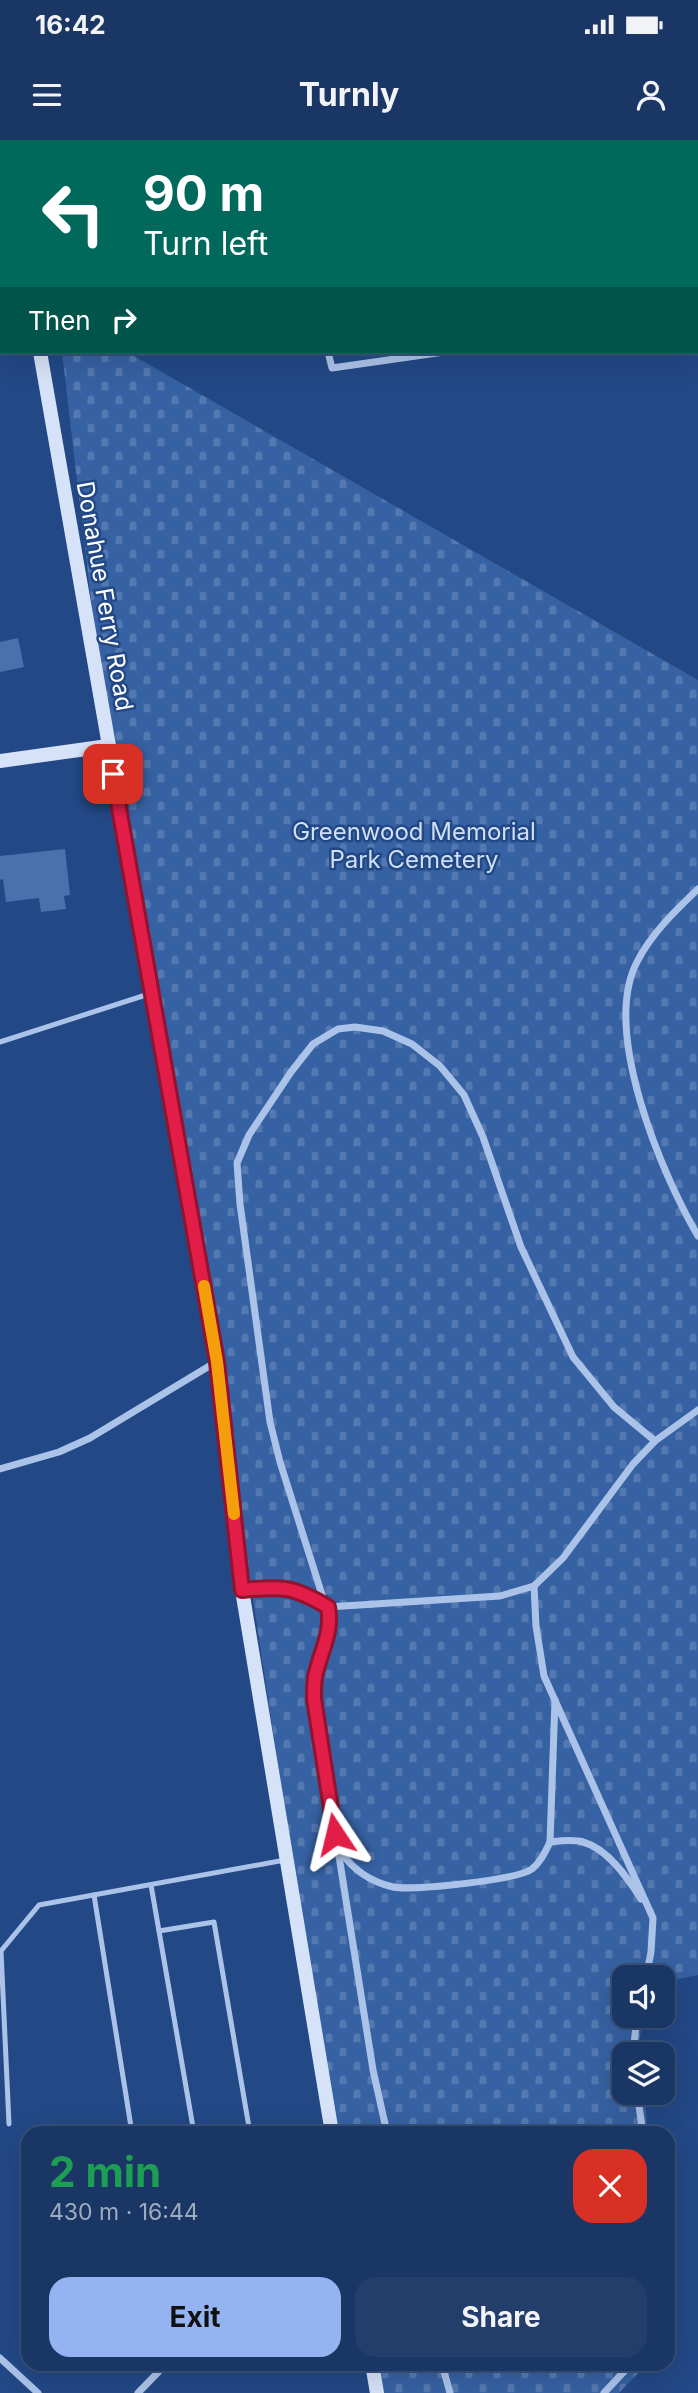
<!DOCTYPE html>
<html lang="en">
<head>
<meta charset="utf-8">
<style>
	body { margin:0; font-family:Inter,sans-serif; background:#233e6a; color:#f1f3f6; height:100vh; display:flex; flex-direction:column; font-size:26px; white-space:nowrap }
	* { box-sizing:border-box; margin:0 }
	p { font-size:23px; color:#9fabbf }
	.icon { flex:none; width:38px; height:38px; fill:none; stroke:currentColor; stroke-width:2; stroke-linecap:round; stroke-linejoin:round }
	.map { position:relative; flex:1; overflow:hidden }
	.sheet { position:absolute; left:21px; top:1986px; width:654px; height:245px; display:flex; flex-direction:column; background:#1a3664; border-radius:21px; box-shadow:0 7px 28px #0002,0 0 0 2px #385078 }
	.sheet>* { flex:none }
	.banner { position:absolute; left:0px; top:0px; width:698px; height:214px; box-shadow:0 7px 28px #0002,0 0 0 2px #385078; background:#00695c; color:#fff; overflow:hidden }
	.fabs { position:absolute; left:612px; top:1825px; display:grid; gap:14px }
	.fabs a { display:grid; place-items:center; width:63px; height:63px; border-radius:14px; background:#1a3664; box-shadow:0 7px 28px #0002,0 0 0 2px #385078; font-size:35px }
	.pin { position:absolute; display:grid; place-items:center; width:60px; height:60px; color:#fff; margin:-30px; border-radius:14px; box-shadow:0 4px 10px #0006 }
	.me { position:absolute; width:77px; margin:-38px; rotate:350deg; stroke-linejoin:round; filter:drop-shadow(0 0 5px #0008) }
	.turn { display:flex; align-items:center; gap:24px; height:147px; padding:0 28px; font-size:32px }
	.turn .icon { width:91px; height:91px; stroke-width:2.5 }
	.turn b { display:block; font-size:49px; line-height:60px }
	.then { display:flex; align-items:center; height:66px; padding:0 28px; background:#0003; gap:14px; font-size:26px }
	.round { display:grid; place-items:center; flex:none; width:74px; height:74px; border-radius:21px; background:#233e6a }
	.overview { display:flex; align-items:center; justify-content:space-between; height:119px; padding:0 28px }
	h1 { font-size:42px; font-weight:700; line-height:52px; color:#1e9e55 }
	.cta { display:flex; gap:14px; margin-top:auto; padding:14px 28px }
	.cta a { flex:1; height:80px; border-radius:21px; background:#95b2f1; color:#111; font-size:28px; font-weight:700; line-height:80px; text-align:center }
	.cta a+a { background:#233e6a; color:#f1f3f6 }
	.status { display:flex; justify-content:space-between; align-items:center; height:49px; padding:0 35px; background:#1a3664; direction:ltr }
	.status svg { height:19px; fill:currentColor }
	header { display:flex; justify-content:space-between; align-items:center; height:91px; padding:0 28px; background:#1a3664; font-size:32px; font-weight:700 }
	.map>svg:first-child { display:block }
	.cemetery { fill:url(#cemetery-stones) }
	.building { fill:#4b71ad }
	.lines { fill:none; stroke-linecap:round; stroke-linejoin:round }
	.lane { stroke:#abc3e9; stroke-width:5 }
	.street { stroke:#abc3e9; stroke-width:7 }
	.secondary { stroke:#d6e2f7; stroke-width:14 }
	.route-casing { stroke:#92132f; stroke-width:18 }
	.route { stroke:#e11d48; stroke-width:12 }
	.slow { stroke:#f59e0b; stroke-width:12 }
	.labels { text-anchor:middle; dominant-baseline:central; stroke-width:5; stroke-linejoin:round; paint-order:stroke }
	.street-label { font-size:24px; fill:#fff; stroke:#224885 }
	.park-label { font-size:24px; fill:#cfdff7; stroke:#224885 }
</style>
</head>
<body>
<div class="status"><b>16:42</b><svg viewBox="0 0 49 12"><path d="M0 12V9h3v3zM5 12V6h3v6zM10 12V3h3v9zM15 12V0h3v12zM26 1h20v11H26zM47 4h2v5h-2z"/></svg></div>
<header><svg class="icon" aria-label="menu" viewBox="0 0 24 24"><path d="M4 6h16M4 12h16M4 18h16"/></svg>Turnly<svg class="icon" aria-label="person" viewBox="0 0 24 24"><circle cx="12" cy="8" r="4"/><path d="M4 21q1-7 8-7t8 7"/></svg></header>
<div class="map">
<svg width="698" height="2253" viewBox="0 0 698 2253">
	<defs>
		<pattern id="cemetery-stones" width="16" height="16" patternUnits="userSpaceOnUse" patternTransform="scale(1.75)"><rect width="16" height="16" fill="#3661a2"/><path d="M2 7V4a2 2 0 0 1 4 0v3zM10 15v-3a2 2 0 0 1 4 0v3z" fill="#5479b0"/></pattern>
	</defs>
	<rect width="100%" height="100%" fill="#224885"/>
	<g class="cemetery">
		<polygon points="62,212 127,212 698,540 698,1835 663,1842 663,1838 625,1838 625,1876 644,1876 639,1901 640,1914 625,1914 625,1953 644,1953 648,1993 334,1993 217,1222 108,606"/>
		<polygon points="372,2224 647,2224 619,2253 377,2253"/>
	</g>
	<g class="building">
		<polygon points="18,498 24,527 0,532 0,502"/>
		<polygon points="65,709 70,755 64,756 66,769 41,772 39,758 6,762 3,739 0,740 0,716"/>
	</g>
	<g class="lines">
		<g class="lane">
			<polyline points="0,902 152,853"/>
			<polyline points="151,1745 194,1993"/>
			<polyline points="94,1755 132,1993"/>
			<polyline points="159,1791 214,1782 250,1993"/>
			<polyline points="9,1984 1,1811 39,1765 285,1720"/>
		</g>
		<g class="street">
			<polyline points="286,0 287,2"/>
			<polyline points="565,0 565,2"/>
			<polyline points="696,172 698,172"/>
			<polyline points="328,212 332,228 444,212"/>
			<path d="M698 749C675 771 651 794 637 822 601 891 662 1035 698 1096"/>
			<polyline points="0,1329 59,1312 90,1298 216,1222"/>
			<polyline points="534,1446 536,1486 544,1536 653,1778 651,1812 646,1838"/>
			<path d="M243 1450C281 1446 294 1447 328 1467L500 1456 534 1446 563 1418 633 1324 655 1301 698 1270"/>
			<path d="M550 1702C560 1701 572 1699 583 1702 608 1709 628 1738 641 1759"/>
			<path d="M341 1712C354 1731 371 1742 393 1747 412 1751 517 1740 532 1729 541 1722 545 1712 550 1702L555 1560"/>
			<polyline points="633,1914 637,1876"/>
			<polyline points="637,1953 643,1993"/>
			<path d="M387 1993 373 1930 314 1559C315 1531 327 1507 330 1480L280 1322 270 1282 240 1064 237 1023 249 995 291 932 313 904 338 889 355 887 383 891 412 904 440 926 464 955 483 997 521 1107 573 1217 614 1267 655 1301"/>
			<polyline points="0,2218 38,2253"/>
			<polyline points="442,2224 450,2253"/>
			<polyline points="138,2253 166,2224"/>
			<polyline points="604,2253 631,2224"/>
		</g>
		<g class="secondary">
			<polyline points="4,0 4,2"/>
			<polyline points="40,212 217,1222 242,1450 332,1993"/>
			<polyline points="0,621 108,606"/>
			<polyline points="372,2224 377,2253"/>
		</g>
	</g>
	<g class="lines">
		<defs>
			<path id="route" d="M113 634 217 1222 242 1450C281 1446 293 1446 328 1467 333 1493 320 1512 315 1537 314 1544 314 1552 314 1559L335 1694"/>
		</defs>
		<use href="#route" class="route-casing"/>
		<use href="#route" class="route"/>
		<polyline class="slow" points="204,1146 217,1222 234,1374"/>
	</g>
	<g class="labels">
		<g class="street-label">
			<text transform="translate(105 456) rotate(80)">Donahue Ferry Road</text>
		</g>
		<g class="park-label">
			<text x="414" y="691">Greenwood Memorial<tspan x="414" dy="28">Park Cemetery</tspan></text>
		</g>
	</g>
</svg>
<div class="fabs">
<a><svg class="icon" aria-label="sound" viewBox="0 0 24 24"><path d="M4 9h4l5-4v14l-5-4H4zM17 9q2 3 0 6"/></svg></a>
<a><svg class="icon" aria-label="layers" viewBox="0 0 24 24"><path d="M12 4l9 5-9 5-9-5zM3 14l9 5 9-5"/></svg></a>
</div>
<div class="pin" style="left:113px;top:634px;background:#d93025"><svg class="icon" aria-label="arrive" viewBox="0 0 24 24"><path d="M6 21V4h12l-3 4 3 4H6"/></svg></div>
<svg class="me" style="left:335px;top:1694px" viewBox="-20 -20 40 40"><path d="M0-17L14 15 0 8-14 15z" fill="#e11d48" stroke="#fff" stroke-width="4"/></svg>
<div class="banner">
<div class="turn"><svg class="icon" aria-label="left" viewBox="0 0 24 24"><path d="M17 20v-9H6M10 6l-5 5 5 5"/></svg><div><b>90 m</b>Turn left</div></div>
<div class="then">Then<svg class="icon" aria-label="right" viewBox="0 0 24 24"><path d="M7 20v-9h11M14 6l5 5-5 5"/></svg></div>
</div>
<section class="sheet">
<div class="overview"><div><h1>2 min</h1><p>430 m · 16:44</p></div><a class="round" style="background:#d93025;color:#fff"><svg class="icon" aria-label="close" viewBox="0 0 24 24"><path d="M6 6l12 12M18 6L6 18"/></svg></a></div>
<div class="cta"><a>Exit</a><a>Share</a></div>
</section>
</div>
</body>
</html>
